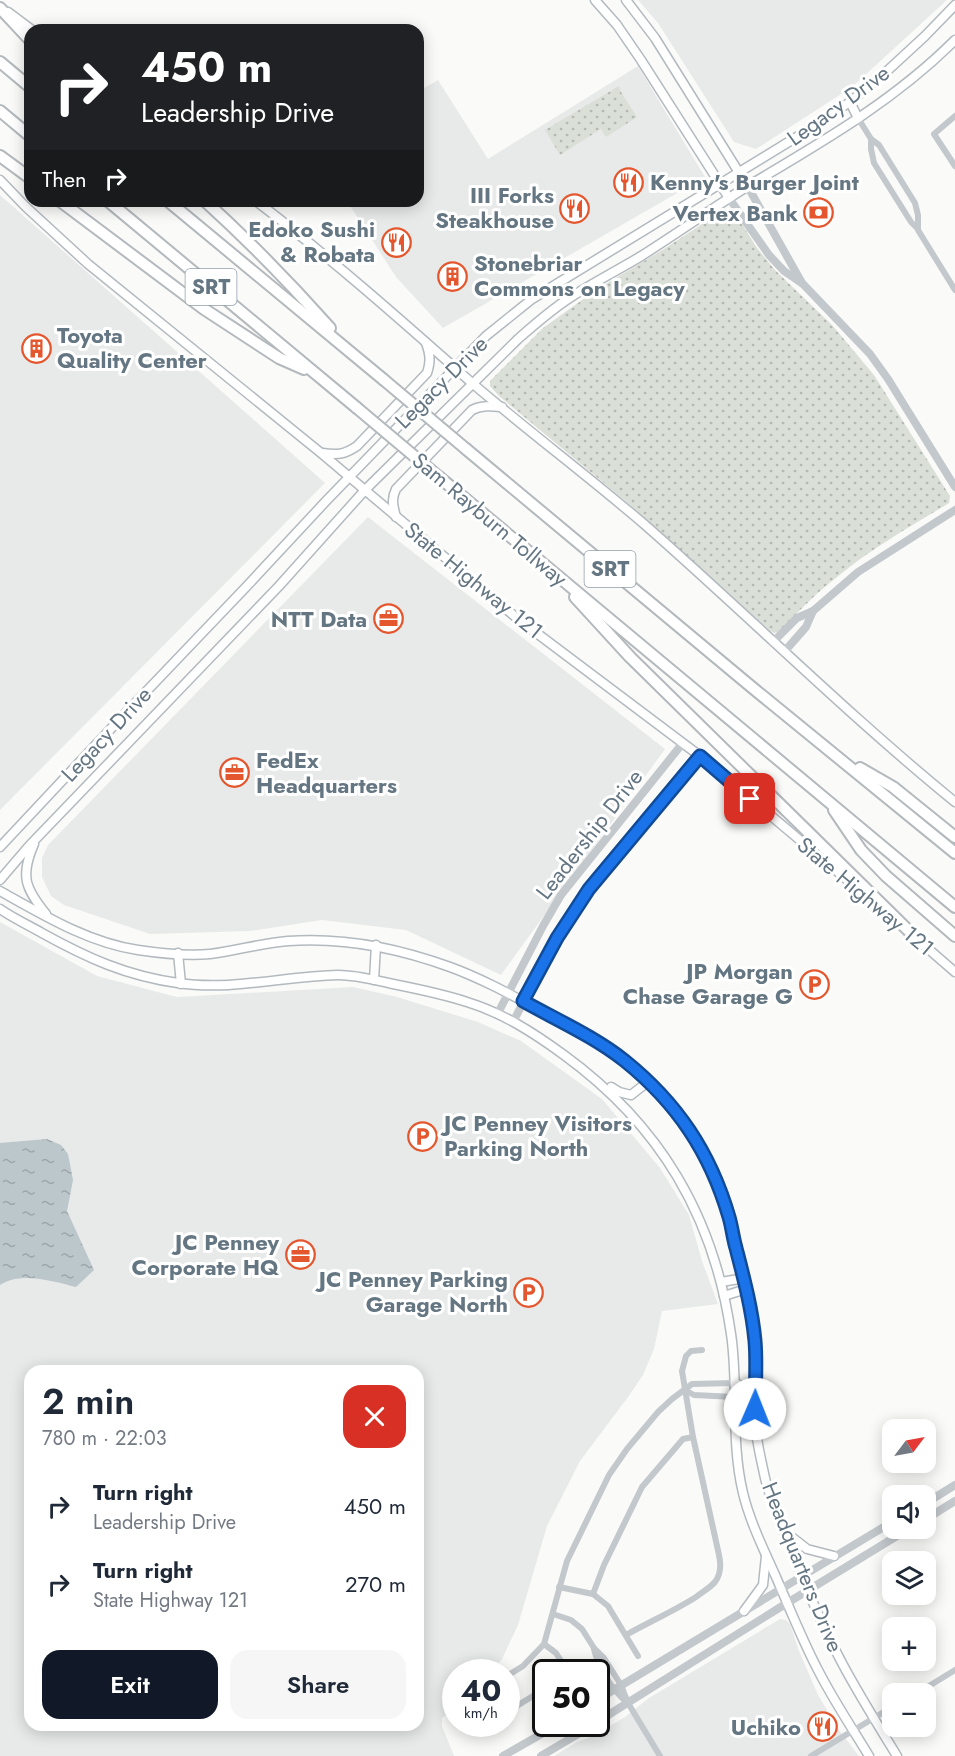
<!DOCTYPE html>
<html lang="en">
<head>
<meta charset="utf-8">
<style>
	body { margin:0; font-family:Jost,sans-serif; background:#f6f6f7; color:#1f2937; height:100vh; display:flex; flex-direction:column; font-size:22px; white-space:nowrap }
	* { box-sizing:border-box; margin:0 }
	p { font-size:20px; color:#747a83 }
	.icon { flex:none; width:33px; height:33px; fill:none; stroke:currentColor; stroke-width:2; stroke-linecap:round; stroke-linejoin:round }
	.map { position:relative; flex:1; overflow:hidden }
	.side { position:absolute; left:24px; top:1365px; width:400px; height:366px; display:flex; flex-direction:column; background:#fff; border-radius:18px; box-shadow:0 3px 15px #0003 }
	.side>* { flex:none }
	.guide { position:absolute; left:24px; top:24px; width:400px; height:183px; border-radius:18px; box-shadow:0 3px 15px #0003; background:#202124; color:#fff; overflow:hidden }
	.needle { width:39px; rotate:58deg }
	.controls { position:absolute; left:882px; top:1419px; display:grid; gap:12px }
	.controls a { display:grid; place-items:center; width:54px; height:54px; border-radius:12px; background:#fff; box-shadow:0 3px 15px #0003; font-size:30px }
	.speed { position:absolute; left:442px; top:1659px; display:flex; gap:12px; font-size:30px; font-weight:700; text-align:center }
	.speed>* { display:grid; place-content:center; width:78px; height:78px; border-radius:50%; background:#fff; box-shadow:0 3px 15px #0003; line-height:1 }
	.speed small { font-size:15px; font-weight:400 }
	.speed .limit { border:3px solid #111; border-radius:9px; background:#fff; color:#111 }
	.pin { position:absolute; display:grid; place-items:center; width:51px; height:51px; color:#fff; margin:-26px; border-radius:12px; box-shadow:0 3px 9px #0006 }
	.me { position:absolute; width:66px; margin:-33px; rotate:1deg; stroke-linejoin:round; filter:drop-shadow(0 0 4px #0008) }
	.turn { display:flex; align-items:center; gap:21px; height:126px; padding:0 18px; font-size:27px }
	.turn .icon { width:78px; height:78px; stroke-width:2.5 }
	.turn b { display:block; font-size:42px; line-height:51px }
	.then { display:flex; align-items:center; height:57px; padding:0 18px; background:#0003; gap:12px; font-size:22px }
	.round { display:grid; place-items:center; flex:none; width:63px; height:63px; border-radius:18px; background:#f6f6f7 }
	.overview { display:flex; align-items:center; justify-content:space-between; height:102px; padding:0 18px }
	h1 { font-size:36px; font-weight:600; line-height:45px }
	.button { display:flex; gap:12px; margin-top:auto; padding:12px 18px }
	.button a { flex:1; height:69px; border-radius:18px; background:#111827; color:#fff; font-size:24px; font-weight:600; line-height:69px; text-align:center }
	.button a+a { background:#f6f6f7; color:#1f2937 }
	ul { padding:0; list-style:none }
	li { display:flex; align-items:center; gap:18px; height:78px; padding:0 18px }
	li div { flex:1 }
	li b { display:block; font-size:22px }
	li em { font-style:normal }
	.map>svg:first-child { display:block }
	.built { fill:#e8e9e9; fill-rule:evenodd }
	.grass { fill:url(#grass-dots) }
	.water { fill:url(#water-ripples) }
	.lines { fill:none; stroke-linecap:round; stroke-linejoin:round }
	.secondary-casing { stroke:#b3babf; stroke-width:11 }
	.motorway-casing { stroke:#b4b9bd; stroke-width:14 }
	.minor { stroke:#c3c8cc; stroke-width:6 }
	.tertiary { stroke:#c3c8cc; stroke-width:8 }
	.secondary { stroke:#fff; stroke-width:8 }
	.motorway { stroke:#fff; stroke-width:10 }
	.motorway-bridge-casing { stroke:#b4b9bd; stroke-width:14; stroke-linecap:butt }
	.motorway-bridge { stroke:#fff; stroke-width:10 }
	.route-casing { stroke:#114b97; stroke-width:15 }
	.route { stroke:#1a73e8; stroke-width:10 }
	.labels { text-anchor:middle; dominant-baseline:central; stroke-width:6; stroke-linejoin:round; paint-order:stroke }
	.shield { fill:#fff; stroke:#939fa8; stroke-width:1.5 }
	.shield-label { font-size:21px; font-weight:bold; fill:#657683 }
	.street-label { font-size:22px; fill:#657683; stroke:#fff }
	.poi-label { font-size:22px; font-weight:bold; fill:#657683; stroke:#fff; text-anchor:end }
</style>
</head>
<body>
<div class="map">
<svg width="955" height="1756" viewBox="0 0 955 1756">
	<defs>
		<pattern id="grass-dots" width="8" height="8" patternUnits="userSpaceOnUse" patternTransform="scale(1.5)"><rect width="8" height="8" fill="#dadfd7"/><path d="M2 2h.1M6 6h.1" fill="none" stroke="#b4b9b4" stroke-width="1.8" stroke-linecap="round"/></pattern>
		<pattern id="water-ripples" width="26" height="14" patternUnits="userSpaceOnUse" patternTransform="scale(1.5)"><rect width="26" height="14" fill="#bbc7cb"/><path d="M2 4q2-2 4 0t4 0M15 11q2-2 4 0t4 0" fill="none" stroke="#9ca6aa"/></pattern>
	</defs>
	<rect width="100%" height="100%" fill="#fafaf8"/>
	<g class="built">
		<polygon points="638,0 947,0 852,87 756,149 734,142 658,23"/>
		<polygon points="638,66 705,177 443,328 396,277 347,201 418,201 419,91 438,80 488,159"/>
		<polygon points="0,195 325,483 0,810"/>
		<polygon points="368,517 665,749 501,975 406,930 322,920 250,931 150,934 64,905 51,896 42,877 42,858 48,845"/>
		<path d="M0 922 97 976 177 997 353 987 397 997 478 1022 521 1041 602 1099 660 1168 689 1215 702 1261 718 1304 662 1311 654 1349 643 1375 628 1397 580 1461 547 1526 518 1625 502 1659 491 1672H456V1707L442 1718V1726L454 1756H0ZM30 1371H418V1725H30Z"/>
		<polygon points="780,1619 786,1620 790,1624 799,1651 818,1695 839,1730 859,1756 554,1756 577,1742 591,1737 625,1717 649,1698"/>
	</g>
	<g class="grass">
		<polygon points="619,86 621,92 637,117 606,137 601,129 560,155 545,130"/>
		<path d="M722 211 730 212 739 219 757 248 775 270 832 325 874 375 950 496 949 503C911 526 872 548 837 577 816 593 798 612 780 631L774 633 769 630 628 503 499 396 490 386V381L543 328 596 290 664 249Z"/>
	</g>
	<path class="water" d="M47 1139 61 1145 68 1154 73 1180 67 1211 94 1270 76 1287C53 1281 21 1271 0 1285V1143Z"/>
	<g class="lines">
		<defs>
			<g id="secondary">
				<polyline points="595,0 617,25 641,60 729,198"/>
				<polyline points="626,0 655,38 748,187"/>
				<polyline points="8,12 32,30"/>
				<polyline points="850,102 858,118"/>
				<polyline points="0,180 26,207 88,264 321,453 518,619 700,756 864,894"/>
				<path d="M256 201C331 258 402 321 472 383 528 431 588 476 644 524 749 616 847 714 955 802"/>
				<path d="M322 453C337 455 344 455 357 446L427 373C431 361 430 354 426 343"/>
				<path d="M396 517C393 506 391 499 396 489L472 410C482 405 491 406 502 407"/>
				<path d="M34 844C20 876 25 888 46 914"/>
				<polyline points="0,847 119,720 246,587 327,500 486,336 532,299 795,138 850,102 886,72 925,36 955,5"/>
				<path d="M0 880 29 846 279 586 365 490 518 339C535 324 552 309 571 297 593 283 616 271 638 258 675 235 711 209 748 186 822 142 894 101 955 40"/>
				<path d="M0 891C43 915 89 943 138 950 158 953 190 956 210 954 236 951 261 943 288 941 343 937 398 948 450 967 483 979 515 997 547 1014 614 1050 674 1090 708 1162 722 1190 729 1220 737 1250 744 1278 750 1306 754 1335 758 1363 754 1392 755 1421 756 1440 761 1459 765 1478 771 1503 782 1527 792 1552 807 1590 823 1627 842 1663 859 1695 878 1725 897 1756"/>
				<path d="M0 909C13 918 28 925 42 933 87 958 127 976 178 983 232 991 285 976 338 975 357 975 374 980 393 984 418 989 443 994 467 1002 503 1013 534 1033 564 1055 660 1125 714 1216 731 1334 739 1387 730 1439 743 1493 750 1522 764 1550 776 1577 790 1609 803 1642 819 1672 834 1701 852 1728 869 1756"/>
				<polyline points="910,933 955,972"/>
				<polyline points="178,953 181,984"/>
				<polyline points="374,980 376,945"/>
				<polyline points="611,1087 619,1092 631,1095 649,1081"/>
				<polyline points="721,1282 745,1278"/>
				<polyline points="724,1296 746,1289"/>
				<polyline points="735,1383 755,1392"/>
				<polyline points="784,1531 807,1549 834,1556"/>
				<polyline points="744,1611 763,1585 766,1556"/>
			</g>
			<g id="motorway">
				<polyline points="0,8 30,40"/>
				<polyline points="0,62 30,87"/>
				<polyline points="0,111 30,136"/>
				<polyline points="0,156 30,178"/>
				<polyline points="60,201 204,309 279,358 304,369"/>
				<polyline points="108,201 357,408"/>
				<polyline points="168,201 384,380"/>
				<path d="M205 201C249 241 290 283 330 328"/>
				<polyline points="466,449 754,689 955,853"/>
				<polyline points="439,477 955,907"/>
				<polyline points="575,597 630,657 915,937"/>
				<polyline points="860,768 893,787 955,837"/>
				<polyline points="834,810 861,850 886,876 955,936"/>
			</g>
		</defs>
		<use href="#secondary" class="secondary-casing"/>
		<use href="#motorway" class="motorway-casing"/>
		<g class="minor">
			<polyline points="955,116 934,134 955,166"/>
			<polyline points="858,118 871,139 879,145 915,203 918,215 918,230 955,290"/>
			<polyline points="871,139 871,149 874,163 911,222 918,229"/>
			<polyline points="685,1390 694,1395 734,1397"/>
			<polyline points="559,1587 593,1594 608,1606 638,1656"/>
			<polyline points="593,1594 604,1565 642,1487 683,1439 693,1437"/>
			<polyline points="553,1614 571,1620 582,1629 594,1648 604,1658 621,1685 628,1703 660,1756"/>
			<path d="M626 1635C649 1622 674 1611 696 1597 702 1592 710 1588 715 1582 721 1574 721 1564 719 1555L693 1437 682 1371 686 1356 691 1351 702 1350"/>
			<polyline points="544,1644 556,1653 568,1672"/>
			<path d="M594 1649C599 1670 610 1686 625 1701"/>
			<polyline points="507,1676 523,1666 544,1644 567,1561 609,1475 627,1449 658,1412 672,1399 692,1384 735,1383"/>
			<polyline points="916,1694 955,1670"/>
			<polyline points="507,1712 546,1688"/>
			<polyline points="811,1756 892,1707"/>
		</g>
		<g class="tertiary">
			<polyline points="748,187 802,283"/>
			<polyline points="729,198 769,255 784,271 803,284 870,354 888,379 955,487"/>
			<polyline points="773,642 797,618 813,611 858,572 955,510"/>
			<polyline points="784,652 806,627 813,611"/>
			<polyline points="498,1013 543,926 561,895 682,744"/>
			<polyline points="513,1022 557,938 589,889 700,756"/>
			<polyline points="926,1503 955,1485"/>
			<polyline points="926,1519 955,1501"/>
			<polyline points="597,1700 892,1522"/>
			<polyline points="597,1722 779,1608 910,1528"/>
			<polyline points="503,1756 559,1724"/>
			<polyline points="541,1756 595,1724"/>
		</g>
		<use href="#secondary" class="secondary"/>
		<use href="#motorway" class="motorway"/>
		<defs>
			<g id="motorway-bridge">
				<polyline points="384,380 466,449"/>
				<polyline points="357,408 439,477"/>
			</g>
		</defs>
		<use href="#motorway-bridge" class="motorway-bridge-casing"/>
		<use href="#motorway-bridge" class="motorway-bridge"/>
	</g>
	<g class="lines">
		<defs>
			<path id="route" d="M750 799 700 756 589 889 557 938 523 1001C557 1020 595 1037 625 1061 677 1103 710 1152 729 1217 732 1227 733 1238 736 1248 744 1279 752 1309 755 1341 757 1364 755 1386 755 1409"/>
		</defs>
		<use href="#route" class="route-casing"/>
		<use href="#route" class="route"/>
	</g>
	<defs>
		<symbol id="restaurant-ring" viewBox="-11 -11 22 22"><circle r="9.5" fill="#fff" stroke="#e4572e" stroke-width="1.5"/><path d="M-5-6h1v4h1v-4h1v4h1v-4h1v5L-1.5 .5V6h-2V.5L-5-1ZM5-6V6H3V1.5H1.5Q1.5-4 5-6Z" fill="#e4572e"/></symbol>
		<symbol id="bank-ring" viewBox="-11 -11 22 22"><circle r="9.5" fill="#fff" stroke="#e4572e" stroke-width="1.5"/><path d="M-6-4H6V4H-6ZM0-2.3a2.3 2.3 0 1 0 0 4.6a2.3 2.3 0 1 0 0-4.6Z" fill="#e4572e"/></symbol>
		<symbol id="building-ring" viewBox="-11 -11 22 22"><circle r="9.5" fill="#fff" stroke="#e4572e" stroke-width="1.5"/><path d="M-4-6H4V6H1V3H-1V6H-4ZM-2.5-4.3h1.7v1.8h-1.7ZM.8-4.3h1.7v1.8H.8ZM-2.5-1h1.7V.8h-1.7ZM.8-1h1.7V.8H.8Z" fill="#e4572e"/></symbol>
		<symbol id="office-ring" viewBox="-11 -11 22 22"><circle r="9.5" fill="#fff" stroke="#e4572e" stroke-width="1.5"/><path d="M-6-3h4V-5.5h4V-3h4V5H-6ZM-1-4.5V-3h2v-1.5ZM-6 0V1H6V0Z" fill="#e4572e"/></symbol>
		<symbol id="parking-ring" viewBox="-11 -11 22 22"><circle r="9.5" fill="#fff" stroke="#e4572e" stroke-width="1.5"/><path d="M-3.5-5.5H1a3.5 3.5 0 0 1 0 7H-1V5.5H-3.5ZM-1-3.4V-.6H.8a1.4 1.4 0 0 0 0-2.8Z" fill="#e4572e"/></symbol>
	</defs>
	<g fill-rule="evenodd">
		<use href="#restaurant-ring" x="612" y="166" width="33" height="33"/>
		<use href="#restaurant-ring" x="558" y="192" width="33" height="33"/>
		<use href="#bank-ring" x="802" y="196" width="33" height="33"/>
		<use href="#restaurant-ring" x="380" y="226" width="33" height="33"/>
		<use href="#building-ring" x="436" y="260" width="33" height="33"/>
		<use href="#building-ring" x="20" y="332" width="33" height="33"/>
		<use href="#office-ring" x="372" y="602" width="33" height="33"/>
		<use href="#office-ring" x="218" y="756" width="33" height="33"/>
		<use href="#parking-ring" x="798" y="968" width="33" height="33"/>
		<use href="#parking-ring" x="406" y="1120" width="33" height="33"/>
		<use href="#office-ring" x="284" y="1238" width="33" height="33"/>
		<use href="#parking-ring" x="512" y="1276" width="33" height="33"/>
		<use href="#restaurant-ring" x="806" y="1710" width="33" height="33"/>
	</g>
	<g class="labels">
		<g class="shield">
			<rect x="185.5" y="269" width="51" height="36" rx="4.5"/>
			<rect x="584.5" y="551" width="51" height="36" rx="4.5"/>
		</g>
		<g class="shield-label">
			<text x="211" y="287">SRT</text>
			<text x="610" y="569">SRT</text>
		</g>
		<g class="street-label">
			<text transform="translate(838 105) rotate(-36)">Legacy Drive</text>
			<text transform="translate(441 382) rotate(-45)">Legacy Drive</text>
			<text transform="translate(490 519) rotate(40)">Sam Rayburn Tollway</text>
			<text transform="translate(474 580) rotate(39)">State Highway 121</text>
			<text transform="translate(106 734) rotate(-47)">Legacy Drive</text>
			<text transform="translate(589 834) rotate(-52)">Leadership Drive</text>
			<text transform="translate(866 896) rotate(40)">State Highway 121</text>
			<text transform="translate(803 1567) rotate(68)">Headquarters Drive</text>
		</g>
		<g class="poi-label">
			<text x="650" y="182" text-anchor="start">Kenny's Burger Joint</text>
			<text x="554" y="195">III Forks<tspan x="554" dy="25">Steakhouse</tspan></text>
			<text x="798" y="213">Vertex Bank</text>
			<text x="375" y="229">Edoko Sushi<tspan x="375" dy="25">&amp; Robata</tspan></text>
			<text x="474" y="263" text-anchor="start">Stonebriar<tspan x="474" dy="25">Commons on Legacy</tspan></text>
			<text x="57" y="335" text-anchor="start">Toyota<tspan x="57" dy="25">Quality Center</tspan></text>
			<text x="367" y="619">NTT Data</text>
			<text x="256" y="760" text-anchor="start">FedEx<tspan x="256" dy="25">Headquarters</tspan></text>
			<text x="793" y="971">JP Morgan<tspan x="793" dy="25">Chase Garage G</tspan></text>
			<text x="444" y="1123" text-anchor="start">JC Penney Visitors<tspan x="444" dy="25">Parking North</tspan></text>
			<text x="279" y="1242">JC Penney<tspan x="279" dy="25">Corporate HQ</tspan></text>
			<text x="508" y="1279">JC Penney Parking<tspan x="508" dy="25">Garage North</tspan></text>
			<text x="801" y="1727">Uchiko</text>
		</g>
	</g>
</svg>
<div class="controls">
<a><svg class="needle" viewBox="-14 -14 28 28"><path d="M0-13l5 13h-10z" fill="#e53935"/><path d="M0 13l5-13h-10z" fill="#747a83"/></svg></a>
<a><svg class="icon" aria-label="sound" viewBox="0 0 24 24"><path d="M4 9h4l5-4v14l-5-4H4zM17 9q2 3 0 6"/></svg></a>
<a><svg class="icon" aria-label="layers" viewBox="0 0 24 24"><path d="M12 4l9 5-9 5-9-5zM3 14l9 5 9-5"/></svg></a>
<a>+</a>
<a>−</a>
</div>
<div class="speed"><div>40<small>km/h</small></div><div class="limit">50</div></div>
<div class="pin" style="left:750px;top:799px;background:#d93025"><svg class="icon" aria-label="arrive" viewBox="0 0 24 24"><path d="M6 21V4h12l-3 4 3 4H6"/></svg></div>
<svg class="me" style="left:755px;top:1409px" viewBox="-20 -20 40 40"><circle r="19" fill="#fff"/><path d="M0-13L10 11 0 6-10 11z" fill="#1a73e8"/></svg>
<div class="guide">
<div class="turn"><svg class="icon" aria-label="right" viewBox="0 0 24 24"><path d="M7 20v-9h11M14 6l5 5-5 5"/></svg><div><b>450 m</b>Leadership Drive</div></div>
<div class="then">Then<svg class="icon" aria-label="right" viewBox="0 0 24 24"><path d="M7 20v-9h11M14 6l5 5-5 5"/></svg></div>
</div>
<section class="side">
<div class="overview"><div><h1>2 min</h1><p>780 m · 22:03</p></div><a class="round" style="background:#d93025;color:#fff"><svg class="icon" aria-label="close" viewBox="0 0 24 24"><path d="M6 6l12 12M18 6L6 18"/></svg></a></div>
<ul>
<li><svg class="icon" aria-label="right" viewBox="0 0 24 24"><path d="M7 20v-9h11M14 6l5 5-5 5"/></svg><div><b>Turn right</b><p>Leadership Drive</p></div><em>450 m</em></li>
<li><svg class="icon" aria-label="right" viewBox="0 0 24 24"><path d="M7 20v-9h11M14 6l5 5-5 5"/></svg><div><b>Turn right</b><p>State Highway 121</p></div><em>270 m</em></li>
</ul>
<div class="button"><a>Exit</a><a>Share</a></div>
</section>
</div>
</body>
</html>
